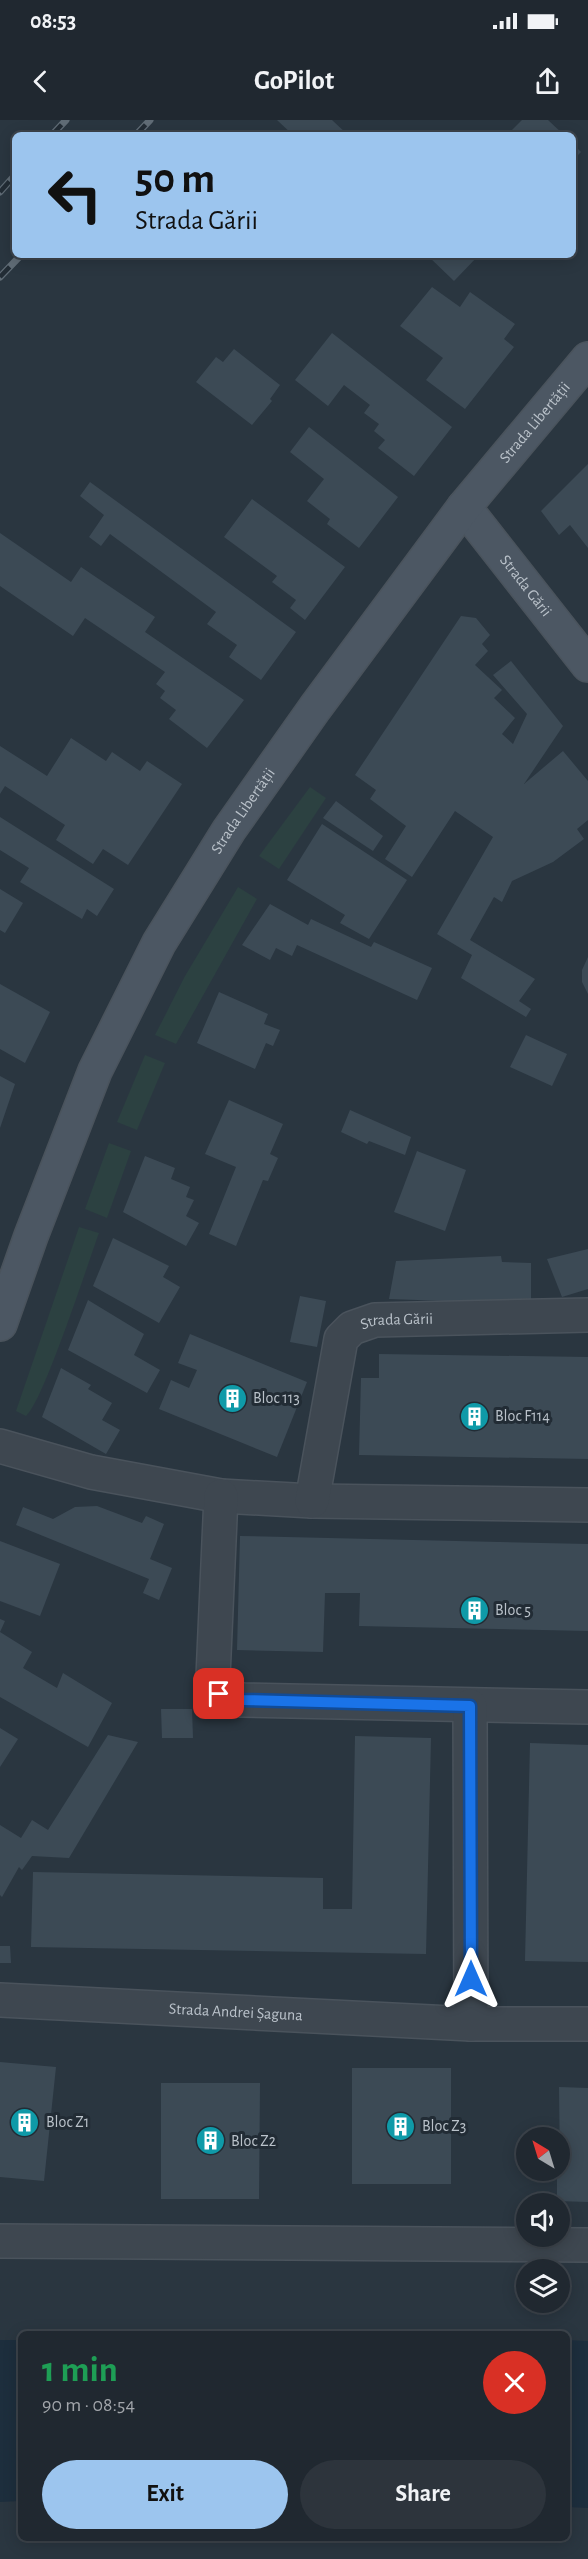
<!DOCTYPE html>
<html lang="en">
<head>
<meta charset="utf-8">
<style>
	body { margin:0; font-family:"Alegreya Sans",sans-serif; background:#2d343c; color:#f1f3f6; height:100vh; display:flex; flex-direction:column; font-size:22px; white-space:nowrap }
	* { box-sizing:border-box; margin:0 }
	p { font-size:20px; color:#a2a6ab }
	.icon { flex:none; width:33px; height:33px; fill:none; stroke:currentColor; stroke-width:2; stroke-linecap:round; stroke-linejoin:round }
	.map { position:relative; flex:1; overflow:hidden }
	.panel { position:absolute; left:18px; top:2211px; width:552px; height:210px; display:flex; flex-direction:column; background:#202830; border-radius:9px; box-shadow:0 3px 15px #0003,0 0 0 2px #3d444c }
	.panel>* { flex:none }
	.top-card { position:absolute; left:12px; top:12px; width:564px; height:126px; border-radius:9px; box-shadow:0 3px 15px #0003,0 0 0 2px #3d444c; background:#9cc5ee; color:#111; overflow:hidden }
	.needle { width:39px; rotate:322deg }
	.buttons { position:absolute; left:516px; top:2007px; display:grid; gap:12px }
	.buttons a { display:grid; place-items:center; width:54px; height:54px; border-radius:50%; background:#202830; box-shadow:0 3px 15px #0003,0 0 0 2px #3d444c; font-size:30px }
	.pin { position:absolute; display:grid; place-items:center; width:51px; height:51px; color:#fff; margin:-26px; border-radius:12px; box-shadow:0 3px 9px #0006 }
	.me { position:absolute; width:66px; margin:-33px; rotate:0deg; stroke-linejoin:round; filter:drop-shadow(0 0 4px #0008) }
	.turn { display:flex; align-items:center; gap:21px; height:126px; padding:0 24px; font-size:27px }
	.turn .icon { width:78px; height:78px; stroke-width:2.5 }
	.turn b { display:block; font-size:42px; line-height:51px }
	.round { display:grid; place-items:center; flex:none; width:63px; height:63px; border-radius:32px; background:#2d343c }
	.overview { display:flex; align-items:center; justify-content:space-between; height:102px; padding:0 24px }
	h1 { font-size:36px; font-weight:700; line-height:45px; color:#1e9e55 }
	.button { display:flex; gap:12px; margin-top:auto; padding:12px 24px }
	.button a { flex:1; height:69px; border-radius:36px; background:#9cc5ee; color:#111; font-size:24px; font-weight:700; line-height:69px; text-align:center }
	.button a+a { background:#2d343c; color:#f1f3f6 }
	.status { display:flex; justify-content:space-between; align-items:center; height:42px; padding:0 30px; background:#202830; direction:ltr }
	.status svg { height:16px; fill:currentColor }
	header { display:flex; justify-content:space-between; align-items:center; height:78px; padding:0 24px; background:#202830; font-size:27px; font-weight:700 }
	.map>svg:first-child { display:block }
	.green { fill:#2c4141 }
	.water { fill:#1d2e3d }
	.building { fill:#3c4a55 }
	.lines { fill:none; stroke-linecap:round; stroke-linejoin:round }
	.street-casing { stroke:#4a535c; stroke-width:36 }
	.secondary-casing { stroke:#4a535c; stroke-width:36 }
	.street { stroke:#3e4750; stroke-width:33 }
	.secondary { stroke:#4c5763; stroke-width:33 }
	.rail-casing { stroke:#606c76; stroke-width:7 }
	.rail { stroke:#222c35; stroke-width:4.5; stroke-dasharray:14; stroke-linecap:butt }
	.route-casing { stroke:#114b97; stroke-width:15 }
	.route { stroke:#1a73e8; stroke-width:10 }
	.labels { text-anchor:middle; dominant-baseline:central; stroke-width:6; stroke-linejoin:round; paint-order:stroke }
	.street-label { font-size:16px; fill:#bac2ca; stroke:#222c35 }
	.poi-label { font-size:16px; fill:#bac2ca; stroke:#222c35; text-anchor:start }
</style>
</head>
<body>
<div class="status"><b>08:53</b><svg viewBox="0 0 49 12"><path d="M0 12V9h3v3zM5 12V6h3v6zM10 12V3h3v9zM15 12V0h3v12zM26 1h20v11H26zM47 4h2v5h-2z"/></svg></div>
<header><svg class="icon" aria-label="back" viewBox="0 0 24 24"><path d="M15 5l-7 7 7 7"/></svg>GoPilot<svg class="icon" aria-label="share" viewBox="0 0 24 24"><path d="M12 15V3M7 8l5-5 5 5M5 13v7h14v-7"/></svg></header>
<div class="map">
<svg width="588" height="2439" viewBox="0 0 588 2439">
	<rect width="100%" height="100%" fill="#2a3640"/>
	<g class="green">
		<polygon points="310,667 326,678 279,749 259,736"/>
		<polygon points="238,767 257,779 176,924 155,915 185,856"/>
		<polygon points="145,935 165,943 137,1010 117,1002"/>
		<polygon points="109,1023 131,1031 107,1098 85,1089"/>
		<path d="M79 1107 99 1113C88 1143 43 1283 26 1296L16 1291Z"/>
	</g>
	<g class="water">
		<polygon points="0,2220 21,2220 21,2381 0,2382"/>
		<polygon points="567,2220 588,2221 588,2388 567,2387"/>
	</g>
	<g class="building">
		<polygon points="277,0 332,0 348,15 293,15"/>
		<polygon points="522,0 548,0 564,15 507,15"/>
		<polygon points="573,24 581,32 573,40"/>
		<polygon points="427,135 479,135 454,161"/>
		<polygon points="432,167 460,187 470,172 515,204 504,219 514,227 465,289 426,260 443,238 400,206"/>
		<polygon points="332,213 452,307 414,356 378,328 385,320 374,311 379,304 364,293 370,285 344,265 328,286 295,260"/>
		<polygon points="234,229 280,265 270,279 272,281 252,305 196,262 216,237 223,242"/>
		<polygon points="309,307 398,377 359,428 327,404 330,399 307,381 324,359 290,332"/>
		<polygon points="588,344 588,428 570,405 559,415 541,391"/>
		<polygon points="90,362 296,512 261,560 229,537 237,525 207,504 216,492 110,414 101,426 89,417 104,395 80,376"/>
		<polygon points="252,379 345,447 305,500 290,488 296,480 272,462 277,456 224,417"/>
		<polygon points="0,413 71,462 81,447 155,497 145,512 244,580 207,628 169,599 176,590 160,578 165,571 156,564 165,552 85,498 73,516 0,466"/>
		<polygon points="461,496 476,498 490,515 482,524 488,531 475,545 502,570 494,578 515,598 502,614 513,624 527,594 493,555 511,541 563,606 524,664 563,631 588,661 588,700 577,709 584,719 553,742 512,761 502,782 494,777 470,820 535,859 519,881 531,889 526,897 461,858 472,835 437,814 493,717 455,691 412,757 385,739 406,706 370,679 376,670 355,655"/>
		<polygon points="71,618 106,641 112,632 140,651 147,641 182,664 128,745 103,729 93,744 56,720 65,705 5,666 0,674 0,626 47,656"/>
		<polygon points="336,681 383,716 373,731 323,698"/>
		<polygon points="0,697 114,769 97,796 87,789 82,799 20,762 29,748 0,730"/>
		<polygon points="322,704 407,760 369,819 340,803 345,795 287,760"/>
		<polygon points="0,769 23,783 5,813 0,810"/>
		<polygon points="270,784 308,805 311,799 371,827 374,822 432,848 417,880 297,825 292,836 276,828 270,840 242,825"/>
		<polygon points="588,837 588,874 582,862 582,850"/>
		<polygon points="0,864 50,892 25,943 0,929"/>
		<polygon points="219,872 268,894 264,904 280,910 273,926 266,923 255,949 197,923"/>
		<polygon points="526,915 567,934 552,966 510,947"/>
		<polygon points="0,956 15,964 0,1008"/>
		<polygon points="229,980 283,1004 270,1034 278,1038 268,1061 263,1060 236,1126 209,1114 236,1047 205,1034"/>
		<polygon points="350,990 411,1017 405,1035 369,1021 367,1024 341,1012"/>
		<polygon points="417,1031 466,1050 445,1111 394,1092"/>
		<polygon points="145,1036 175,1048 171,1059 190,1067 186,1077 194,1080 186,1096 199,1103 186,1126 123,1092"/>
		<polygon points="113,1118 169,1146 163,1157 180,1167 159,1203 93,1166"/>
		<polygon points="588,1129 588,1169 562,1177 547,1139"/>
		<polygon points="501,1136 502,1142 531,1143 531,1184 389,1179 396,1141"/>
		<polygon points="300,1176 326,1181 317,1227 290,1222"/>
		<polygon points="88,1180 144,1214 134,1235 160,1250 147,1273 68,1230"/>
		<polygon points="190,1214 307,1262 277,1337 159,1289 171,1260 189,1268 197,1250 178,1243"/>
		<polygon points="379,1234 588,1237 588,1339 359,1335 361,1258 379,1258"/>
		<polygon points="61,1248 91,1265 88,1269 112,1283 102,1300 120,1310 106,1334 42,1297"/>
		<polygon points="97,1386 142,1403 146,1396 164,1404 150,1439 172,1448 159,1480 143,1473 149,1459 16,1405 23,1387 53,1399 75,1387"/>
		<polygon points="240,1416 588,1424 588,1511 359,1506 360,1473 325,1473 323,1532 237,1530"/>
		<polygon points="0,1421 60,1444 40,1496 0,1481"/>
		<polygon points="0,1499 5,1501 0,1512 32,1532 23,1548 57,1568 63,1553 112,1583 88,1627 0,1577"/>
		<polygon points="161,1589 192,1589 193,1618 162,1618"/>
		<polygon points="0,1608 18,1619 0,1647"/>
		<polygon points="108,1615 138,1622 69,1738 32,1736 22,1750 19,1747 2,1777 0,1775 0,1705 21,1718 32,1700 48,1710"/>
		<polygon points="355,1616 431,1618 426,1834 31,1827 33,1752 323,1758 323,1789 352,1789"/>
		<polygon points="530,1623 588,1625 588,1842 525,1841"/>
		<polygon points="0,1826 10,1826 11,1843 0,1843"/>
		<polygon points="0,1942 56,1947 44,2061 0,2057"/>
		<rect x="352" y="1948" width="99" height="116"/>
		<polygon points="161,1963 260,1963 259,2079 161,2079"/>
		<polygon points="559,1967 588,1968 588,2082 557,2081 557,2050 560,2050"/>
	</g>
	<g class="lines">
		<defs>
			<g id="street">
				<polyline points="0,1326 91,1352 221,1376 312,1381 588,1385"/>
				<polyline points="221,1376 213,1557 219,1574 242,1580 588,1587"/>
				<path id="s1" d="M312 1381 341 1219 352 1208 375 1200 588 1195"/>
				<polyline points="470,1586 471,1904"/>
				<path id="s2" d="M0 1880 471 1904H588"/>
				<polyline points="0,2121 588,2125"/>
			</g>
			<g id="secondary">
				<path id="s3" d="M464 387 588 545"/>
				<path id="s4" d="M0 1204 31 1116 95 951 159 823 229 710 315 588 464 387 588 239"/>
			</g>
		</defs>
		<use href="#street" class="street-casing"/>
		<use href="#secondary" class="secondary-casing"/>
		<use href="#street" class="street"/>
		<use href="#secondary" class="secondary"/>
		<defs>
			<g id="rail">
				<polyline points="52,15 66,0"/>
				<polyline points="136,15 150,0"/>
				<polyline points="0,72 15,55"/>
				<polyline points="0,157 21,135"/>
			</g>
		</defs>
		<use href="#rail" class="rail-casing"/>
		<use href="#rail" class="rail"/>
	</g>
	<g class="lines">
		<defs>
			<polyline id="route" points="219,1574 242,1580 470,1586 471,1859"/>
		</defs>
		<use href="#route" class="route-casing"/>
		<use href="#route" class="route"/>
	</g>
	<defs>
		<symbol id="building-disc" viewBox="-11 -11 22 22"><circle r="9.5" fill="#0f9aa8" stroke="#222c35"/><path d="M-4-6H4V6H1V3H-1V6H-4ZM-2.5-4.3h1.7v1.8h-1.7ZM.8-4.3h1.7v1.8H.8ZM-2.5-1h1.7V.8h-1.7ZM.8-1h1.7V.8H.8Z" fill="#fff"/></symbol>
	</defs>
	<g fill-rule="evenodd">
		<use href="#building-disc" x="216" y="1262" width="33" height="33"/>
		<use href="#building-disc" x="458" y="1280" width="33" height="33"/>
		<use href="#building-disc" x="458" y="1474" width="33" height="33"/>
		<use href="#building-disc" x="8" y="1986" width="33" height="33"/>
		<use href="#building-disc" x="384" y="1990" width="33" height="33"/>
		<use href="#building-disc" x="194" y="2004" width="33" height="33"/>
	</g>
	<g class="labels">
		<g class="street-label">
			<text stroke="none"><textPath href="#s4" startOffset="1056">Strada Libertății</textPath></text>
			<text stroke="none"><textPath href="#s3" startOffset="100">Strada Gării</textPath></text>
			<text stroke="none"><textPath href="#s4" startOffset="570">Strada Libertății</textPath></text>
			<text stroke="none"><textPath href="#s1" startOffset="226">Strada Gării</textPath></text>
			<text stroke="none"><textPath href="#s2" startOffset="236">Strada Andrei Șaguna</textPath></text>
		</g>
		<g class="poi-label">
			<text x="253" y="1278">Bloc 113</text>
			<text x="495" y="1296">Bloc F114</text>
			<text x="495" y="1490">Bloc 5</text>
			<text x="46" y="2002">Bloc Z1</text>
			<text x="422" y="2006">Bloc Z3</text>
			<text x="231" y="2021">Bloc Z2</text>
		</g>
	</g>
</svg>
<div class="buttons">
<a><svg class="needle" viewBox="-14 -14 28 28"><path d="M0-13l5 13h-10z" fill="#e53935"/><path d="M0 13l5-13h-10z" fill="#a2a6ab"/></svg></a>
<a><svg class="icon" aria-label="sound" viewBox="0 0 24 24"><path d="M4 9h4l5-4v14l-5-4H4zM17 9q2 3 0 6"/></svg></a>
<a><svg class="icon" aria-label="layers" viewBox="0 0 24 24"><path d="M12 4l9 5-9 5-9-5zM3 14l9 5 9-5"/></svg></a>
</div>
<div class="pin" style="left:219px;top:1574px;background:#d93025"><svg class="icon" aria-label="arrive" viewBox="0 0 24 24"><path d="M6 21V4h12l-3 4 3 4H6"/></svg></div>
<svg class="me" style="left:471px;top:1859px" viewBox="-20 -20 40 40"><path d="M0-17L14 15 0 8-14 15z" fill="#1a73e8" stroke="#fff" stroke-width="4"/></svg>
<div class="top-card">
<div class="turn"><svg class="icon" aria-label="left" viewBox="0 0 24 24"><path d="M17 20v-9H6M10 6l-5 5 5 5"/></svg><div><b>50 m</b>Strada Gării</div></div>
</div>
<section class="panel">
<div class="overview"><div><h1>1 min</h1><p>90 m · 08:54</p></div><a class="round" style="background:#d93025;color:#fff"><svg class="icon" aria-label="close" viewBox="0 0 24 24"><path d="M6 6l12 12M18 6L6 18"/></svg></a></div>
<div class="button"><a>Exit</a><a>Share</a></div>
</section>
</div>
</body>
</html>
